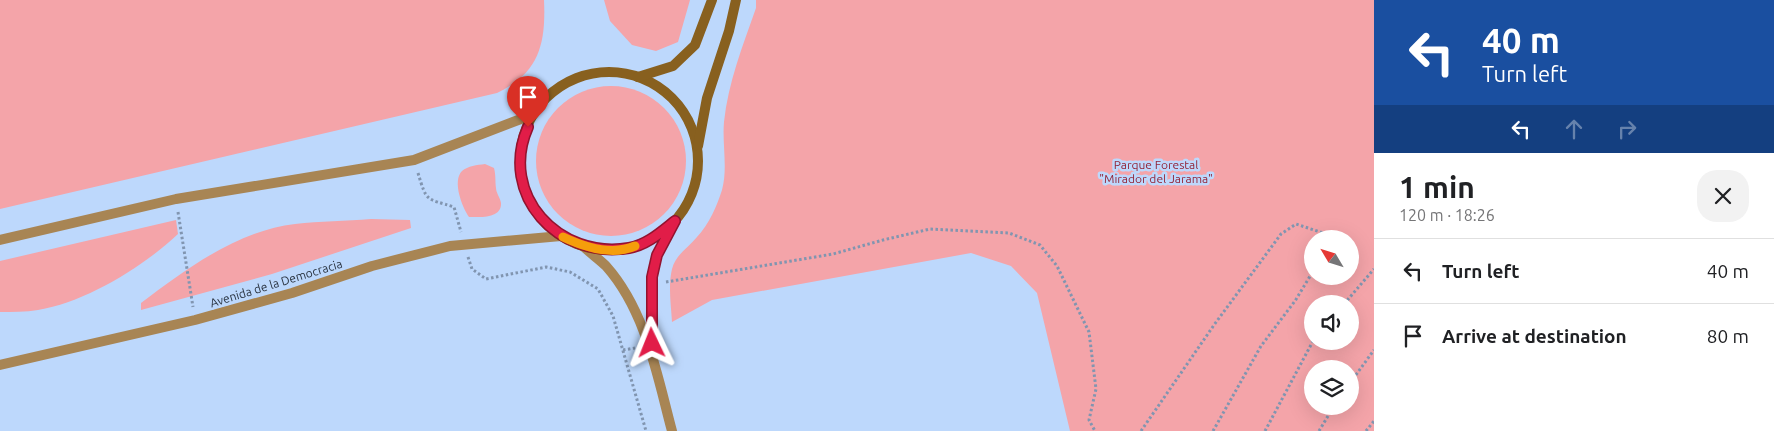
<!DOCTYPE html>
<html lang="en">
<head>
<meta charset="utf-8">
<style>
	body { margin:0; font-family:Ubuntu,sans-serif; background:#f2f2f2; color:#202124; height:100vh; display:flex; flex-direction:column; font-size:19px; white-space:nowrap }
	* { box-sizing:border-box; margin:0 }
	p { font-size:16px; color:#757577 }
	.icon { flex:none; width:28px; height:28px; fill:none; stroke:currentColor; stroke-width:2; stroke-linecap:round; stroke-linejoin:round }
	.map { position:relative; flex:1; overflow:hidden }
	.panel { display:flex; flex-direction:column; background:#fff; width:400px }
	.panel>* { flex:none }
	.top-card { background:#1a4fa0; color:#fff; overflow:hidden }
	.needle { width:32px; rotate:308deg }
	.controls { position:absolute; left:1304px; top:230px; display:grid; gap:10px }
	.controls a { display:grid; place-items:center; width:55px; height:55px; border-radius:50%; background:#fff; box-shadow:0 5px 20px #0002; font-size:25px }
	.pin { position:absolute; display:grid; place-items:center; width:42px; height:42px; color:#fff; margin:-51px -21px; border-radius:50% 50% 50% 0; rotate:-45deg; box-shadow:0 0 5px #0007 }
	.pin .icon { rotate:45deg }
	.me { position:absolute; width:55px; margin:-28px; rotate:358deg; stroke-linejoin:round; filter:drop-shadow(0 0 4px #0008) }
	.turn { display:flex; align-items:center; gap:18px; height:105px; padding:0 25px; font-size:22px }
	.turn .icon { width:65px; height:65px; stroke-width:2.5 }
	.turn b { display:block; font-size:35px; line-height:42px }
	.lanes { display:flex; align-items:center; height:48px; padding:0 25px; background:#0003; justify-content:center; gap:25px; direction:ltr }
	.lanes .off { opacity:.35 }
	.round { display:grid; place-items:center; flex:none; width:52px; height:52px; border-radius:20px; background:#f2f2f2 }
	.headline { display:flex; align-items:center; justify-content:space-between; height:85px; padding:0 25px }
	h1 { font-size:30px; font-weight:700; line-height:38px }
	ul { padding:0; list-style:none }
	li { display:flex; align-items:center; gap:15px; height:65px; padding:0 25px; border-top:1px solid #e0e0e0 }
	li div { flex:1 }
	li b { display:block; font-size:19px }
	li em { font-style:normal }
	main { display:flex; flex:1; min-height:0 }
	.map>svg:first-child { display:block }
	.green { fill:#f4a4a9; fill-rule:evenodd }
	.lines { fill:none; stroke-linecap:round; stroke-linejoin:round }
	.path { stroke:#8195b0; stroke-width:3; stroke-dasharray:2.5 2.5; stroke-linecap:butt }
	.tertiary { stroke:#a88554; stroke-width:10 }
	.secondary { stroke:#88601f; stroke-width:10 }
	.route-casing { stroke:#92132f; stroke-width:12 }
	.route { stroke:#e11d48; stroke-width:9 }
	.slow { stroke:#f59e0b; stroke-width:9 }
	.labels { text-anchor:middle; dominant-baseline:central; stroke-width:5; stroke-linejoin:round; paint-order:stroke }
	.park-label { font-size:12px; fill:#922438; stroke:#bdd8fc }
	.street-label { font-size:12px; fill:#2a3442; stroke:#bdd8fc }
</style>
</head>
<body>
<main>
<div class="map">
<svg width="1374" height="431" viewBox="0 0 1374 431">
	<rect width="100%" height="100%" fill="#bdd8fc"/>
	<g class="green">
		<path d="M0 0H544C546 44 539 73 497 93L0 209Z"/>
		<polygon points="604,0 690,0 678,42 656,51 632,45 610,21"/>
		<path d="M756 0H1374V431H1070L1037 293 1011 266 971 253 712 300 672 322C671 305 668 286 672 269 676 254 688 248 697 237 709 224 717 206 722 190 728 168 722 144 724 122 728 83 743 45 756 8ZM1312 239H1350V276H1312ZM1312 304H1350V341H1312ZM1312 369H1350V406H1312Z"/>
		<circle cx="611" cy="161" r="75"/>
		<path d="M485 164 494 168C496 176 495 180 496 188 496 193 500 197 501 203 502 219 479 217 469 217 462 207 452 181 462 171 468 166 477 165 485 164Z"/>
		<path d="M371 219 410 220 411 228 272 274 141 310V303C186 269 237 231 295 224 320 221 346 221 371 219Z"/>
		<path d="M176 220 178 234C143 267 86 302 38 310 26 312 12 312 0 312V261Z"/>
	</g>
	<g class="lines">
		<g class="path">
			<path d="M418 173C427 203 426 198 454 207L461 232"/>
			<polyline points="178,212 193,307"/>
			<polyline points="468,257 472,269 486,279 546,267 570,272 598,289 613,316 646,431"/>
			<polyline points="666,282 833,254 883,240 930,229 1009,233 1040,245 1057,266 1089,332 1096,389 1089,420 1095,431"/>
			<polyline points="1344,304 1374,269"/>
			<polyline points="623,350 635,348"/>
			<polyline points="1350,383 1374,350"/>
			<polyline points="1141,431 1214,325 1281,234 1296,224 1323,233 1323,239"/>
			<polyline points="1213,431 1261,346 1295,301 1312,273"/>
			<polyline points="1265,431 1313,341"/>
			<polyline points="1319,431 1334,406"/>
			<polyline points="1366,431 1374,421"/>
		</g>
		<g class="tertiary">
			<polyline points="0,240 176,199 414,160 534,114"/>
			<path d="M583 246C590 253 599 259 606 266 646 311 657 375 672 431"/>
			<polyline points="652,349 652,277 657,255 675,221"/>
			<polyline points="0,365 195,320 292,293 372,266 450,246 561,236"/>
		</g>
		<g class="secondary">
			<circle cx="609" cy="161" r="89"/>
			<polyline points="638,77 673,66 695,45 712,0"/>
			<polyline points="698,146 707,98 729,31 736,0"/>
		</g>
	</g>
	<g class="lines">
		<defs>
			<path id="route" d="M528 127C498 195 559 260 629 248 647 245 661 232 675 221L657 255 652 277V343"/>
		</defs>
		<use href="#route" class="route-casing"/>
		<use href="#route" class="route"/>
		<path class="slow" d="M563 237C584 247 612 256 635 246"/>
	</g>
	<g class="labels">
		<g class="park-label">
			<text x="1156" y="164">Parque Forestal<tspan x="1156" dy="14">"Mirador del Jarama"</tspan></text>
		</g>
		<g class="street-label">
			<text transform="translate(276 283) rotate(-17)">Avenida de la Democracia</text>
		</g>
	</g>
</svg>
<div class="controls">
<a><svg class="needle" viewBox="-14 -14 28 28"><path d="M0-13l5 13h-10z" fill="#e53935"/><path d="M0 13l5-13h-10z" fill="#757577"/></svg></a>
<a><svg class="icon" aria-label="sound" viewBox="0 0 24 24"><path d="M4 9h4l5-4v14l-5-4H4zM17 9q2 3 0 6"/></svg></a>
<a><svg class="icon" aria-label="layers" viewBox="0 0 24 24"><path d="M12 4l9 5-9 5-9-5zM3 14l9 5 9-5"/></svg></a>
</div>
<div class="pin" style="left:528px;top:127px;background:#d93025"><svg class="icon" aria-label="arrive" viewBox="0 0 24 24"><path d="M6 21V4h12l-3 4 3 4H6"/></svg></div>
<svg class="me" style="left:652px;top:343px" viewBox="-20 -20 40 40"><path d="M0-17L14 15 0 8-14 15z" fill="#e11d48" stroke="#fff" stroke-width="4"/></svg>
</div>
<section class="panel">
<div class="top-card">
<div class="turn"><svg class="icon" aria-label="left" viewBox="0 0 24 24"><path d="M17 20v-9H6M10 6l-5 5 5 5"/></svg><div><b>40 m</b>Turn left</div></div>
<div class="lanes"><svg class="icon" aria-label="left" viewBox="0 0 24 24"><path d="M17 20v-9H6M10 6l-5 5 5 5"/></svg><svg class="icon off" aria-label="ahead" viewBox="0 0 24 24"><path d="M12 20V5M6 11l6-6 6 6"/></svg><svg class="icon off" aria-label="right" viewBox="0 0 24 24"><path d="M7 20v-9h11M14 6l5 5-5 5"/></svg></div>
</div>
<div class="headline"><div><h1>1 min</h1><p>120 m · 18:26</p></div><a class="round"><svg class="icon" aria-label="close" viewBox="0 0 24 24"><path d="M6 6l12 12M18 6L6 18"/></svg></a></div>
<ul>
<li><svg class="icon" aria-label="left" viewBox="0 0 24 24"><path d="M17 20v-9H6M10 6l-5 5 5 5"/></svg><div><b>Turn left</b></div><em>40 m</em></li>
<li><svg class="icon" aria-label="arrive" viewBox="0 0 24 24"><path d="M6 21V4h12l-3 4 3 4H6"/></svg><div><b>Arrive at destination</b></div><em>80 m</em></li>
</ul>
</section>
</main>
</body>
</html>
